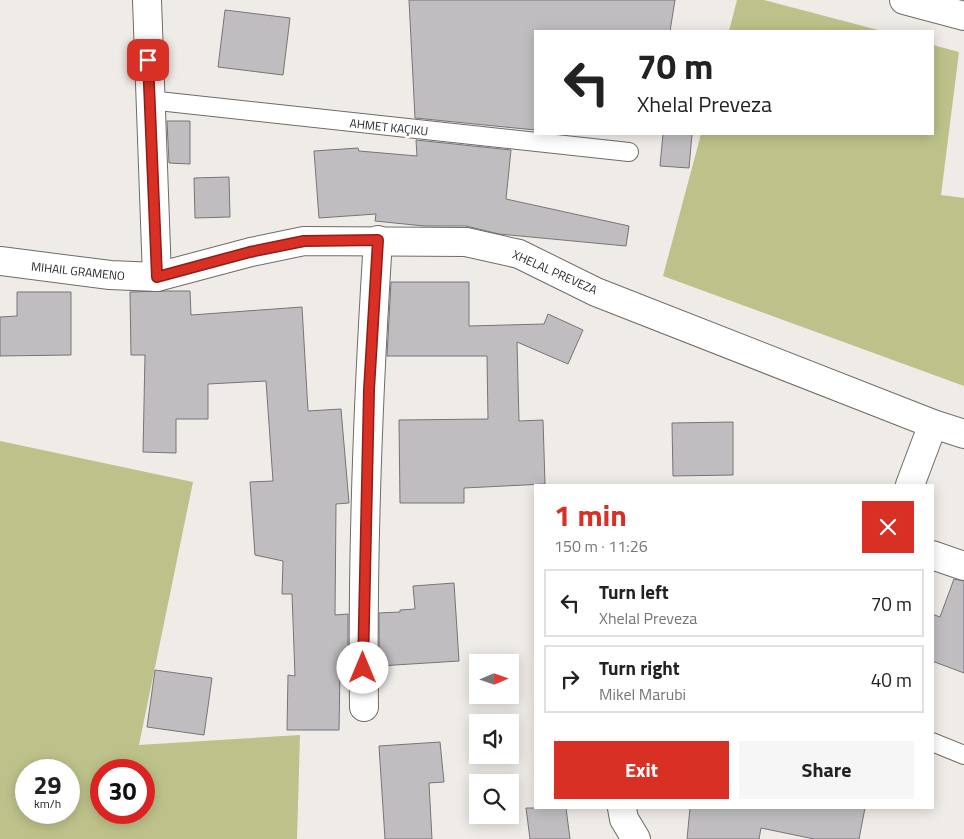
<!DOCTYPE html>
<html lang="en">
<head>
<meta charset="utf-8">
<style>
	body { margin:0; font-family:"Titillium Web",sans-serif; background:#f6f6f6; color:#222; height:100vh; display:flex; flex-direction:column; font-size:19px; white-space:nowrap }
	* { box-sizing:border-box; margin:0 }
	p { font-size:16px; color:#767676 }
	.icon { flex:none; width:28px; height:28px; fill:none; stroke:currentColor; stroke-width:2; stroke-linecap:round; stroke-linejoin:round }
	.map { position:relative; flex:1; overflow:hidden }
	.panel { position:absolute; left:534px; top:484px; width:400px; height:325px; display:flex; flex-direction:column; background:#fff; border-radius:0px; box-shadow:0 2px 12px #0003 }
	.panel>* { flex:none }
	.top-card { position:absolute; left:534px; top:30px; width:400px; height:105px; border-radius:0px; box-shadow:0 2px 12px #0003; background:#fff; color:#222; overflow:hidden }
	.needle { width:32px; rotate:88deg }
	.fabs { position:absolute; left:469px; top:654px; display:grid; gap:10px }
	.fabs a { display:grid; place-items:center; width:50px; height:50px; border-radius:0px; background:#fff; box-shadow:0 2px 12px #0003; font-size:25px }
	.speed { position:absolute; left:15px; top:759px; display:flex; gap:10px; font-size:25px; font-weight:700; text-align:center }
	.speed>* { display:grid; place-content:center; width:65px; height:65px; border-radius:50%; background:#fff; box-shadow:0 2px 12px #0003; line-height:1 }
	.speed small { font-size:12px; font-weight:400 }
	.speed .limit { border:8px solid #d22; background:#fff; color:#111 }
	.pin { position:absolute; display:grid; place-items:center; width:42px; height:42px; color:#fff; margin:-21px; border-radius:10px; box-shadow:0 2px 8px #0006 }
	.me { position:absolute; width:55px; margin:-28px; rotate:0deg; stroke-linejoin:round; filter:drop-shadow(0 0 4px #0008) }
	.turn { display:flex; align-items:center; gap:18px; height:105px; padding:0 20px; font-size:22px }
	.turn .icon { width:65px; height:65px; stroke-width:2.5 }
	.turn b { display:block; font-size:35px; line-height:42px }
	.round { display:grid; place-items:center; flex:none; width:52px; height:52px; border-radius:0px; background:#f6f6f6 }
	.summary { display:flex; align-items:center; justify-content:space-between; height:85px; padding:0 20px }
	h1 { font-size:30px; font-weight:700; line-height:38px; color:#d93025 }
	.button { display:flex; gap:10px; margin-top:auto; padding:10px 20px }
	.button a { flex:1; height:58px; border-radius:0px; background:#d93025; color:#fff; font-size:20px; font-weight:700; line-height:58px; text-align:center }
	.button a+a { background:#f6f6f6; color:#222 }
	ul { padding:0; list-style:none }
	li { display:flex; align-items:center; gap:15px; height:68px; margin:0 10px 8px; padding:0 10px; border:2px solid #e0e0e0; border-radius:0px }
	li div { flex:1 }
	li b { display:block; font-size:19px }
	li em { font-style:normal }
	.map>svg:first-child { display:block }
	.green { fill:#bdc28a; fill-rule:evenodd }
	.building { fill:#c0bdc1; stroke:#777478 }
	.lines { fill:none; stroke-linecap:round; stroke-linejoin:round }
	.service-casing { stroke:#6f6b68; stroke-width:20 }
	.minor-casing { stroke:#6f6b68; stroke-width:30 }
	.service { stroke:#fff; stroke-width:18 }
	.minor { stroke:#fff; stroke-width:28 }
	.route-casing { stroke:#8d1f18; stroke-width:12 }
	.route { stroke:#d93025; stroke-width:9 }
	.labels { text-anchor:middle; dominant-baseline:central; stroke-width:4.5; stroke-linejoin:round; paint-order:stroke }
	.street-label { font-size:12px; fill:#2b2928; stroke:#fff }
</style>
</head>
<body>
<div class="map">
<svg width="964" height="839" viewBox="0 0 964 839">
	<rect width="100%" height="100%" fill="#efece8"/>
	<g class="green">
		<polygon points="737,0 764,0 882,31 729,31"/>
		<polygon points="933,45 959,52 941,195 964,198 964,386 663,276 701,134 932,134"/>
		<path d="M0 441 193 482 139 745 300 735 297 839H0ZM26 770H69V812H26ZM101 770H144V812H101Z"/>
	</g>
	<g class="building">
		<polygon points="409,0 675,0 670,31 535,31 535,130 415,118"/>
		<polygon points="225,10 290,18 283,75 218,67"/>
		<polygon points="167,121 190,121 190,164 169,163"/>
		<polygon points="663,134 692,134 689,168 660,166"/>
		<polygon points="416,140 511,150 506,199 629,226 626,246 499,234 466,226 424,226 375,221 376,214 319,218 314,151 358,148 359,151 417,156"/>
		<polygon points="229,177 230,217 195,218 194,178"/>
		<polygon points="391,282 469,282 469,326 544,324 548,314 583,330 568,364 517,342 519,421 543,420 545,484 464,488 464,503 400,503 399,420 488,419 487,356 387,356"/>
		<polygon points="166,291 190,291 191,315 302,307 308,411 341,409 349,503 336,504 335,615 348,614 348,669 340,669 339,730 287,730 288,675 295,676 292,594 282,594 283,561 255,555 250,482 273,481 266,381 208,384 208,419 176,419 176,453 143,452 145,355 131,355 130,292"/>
		<polygon points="17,292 71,292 71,355 0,356 0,317 17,316"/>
		<polygon points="733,422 733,475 673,476 672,423"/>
		<polygon points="954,579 964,581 964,673 932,661 932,614 940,617"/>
		<polygon points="454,583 459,661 379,666 379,613 400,612 400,610 415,609 413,586"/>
		<polygon points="155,670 212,678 204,735 147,727"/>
		<polygon points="440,742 444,782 429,783 432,839 385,839 379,746"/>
		<polygon points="526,808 566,808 570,839 530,839"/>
		<polygon points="690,808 865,808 859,839 814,839 761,828 759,839 687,839"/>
	</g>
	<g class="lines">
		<defs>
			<g id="service">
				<polyline points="149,100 629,152"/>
				<polyline points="932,742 964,755"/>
			</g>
			<g id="minor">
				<polyline points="147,0 157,277"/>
				<polyline points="904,0 964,16"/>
				<polyline points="0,261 110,275 157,277 251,252 304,241 466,242 519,254 596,292 933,424 964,434"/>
				<polyline points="910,485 933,424"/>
				<polyline points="932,555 964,566"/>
				<path d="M364 707C362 551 368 396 378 240"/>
				<polyline points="622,808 624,819 636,839"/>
			</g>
		</defs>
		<use href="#service" class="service-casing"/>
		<use href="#minor" class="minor-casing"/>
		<use href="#service" class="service"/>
		<use href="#minor" class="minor"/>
	</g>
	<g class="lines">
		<defs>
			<polyline id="route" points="148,60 157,277 250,252 304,241 378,240 369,390 363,668"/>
		</defs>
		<use href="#route" class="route-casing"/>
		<use href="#route" class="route"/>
	</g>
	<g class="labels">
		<g class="street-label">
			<text transform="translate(389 127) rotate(6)">AHMET KAÇIKU</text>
			<text transform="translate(78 271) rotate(6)">MIHAIL GRAMENO</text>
			<text transform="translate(555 272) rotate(24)">XHELAL PREVEZA</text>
		</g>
	</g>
</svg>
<div class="fabs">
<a><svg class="needle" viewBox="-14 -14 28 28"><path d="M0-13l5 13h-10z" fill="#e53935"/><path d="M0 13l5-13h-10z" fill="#767676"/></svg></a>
<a><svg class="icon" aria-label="sound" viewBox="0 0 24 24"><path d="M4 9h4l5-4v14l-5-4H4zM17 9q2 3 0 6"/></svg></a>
<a><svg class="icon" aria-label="search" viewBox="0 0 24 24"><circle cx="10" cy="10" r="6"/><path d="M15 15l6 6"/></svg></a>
</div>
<div class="speed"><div>29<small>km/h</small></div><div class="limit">30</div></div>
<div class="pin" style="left:148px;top:60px;background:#d93025"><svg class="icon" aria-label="arrive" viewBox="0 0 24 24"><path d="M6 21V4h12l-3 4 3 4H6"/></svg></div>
<svg class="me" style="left:363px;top:668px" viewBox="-20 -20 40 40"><circle r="19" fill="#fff"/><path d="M0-13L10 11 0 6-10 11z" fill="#d93025"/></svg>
<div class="top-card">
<div class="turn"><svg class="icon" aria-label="left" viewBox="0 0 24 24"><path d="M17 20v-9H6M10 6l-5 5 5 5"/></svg><div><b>70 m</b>Xhelal Preveza</div></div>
</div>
<section class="panel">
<div class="summary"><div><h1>1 min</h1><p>150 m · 11:26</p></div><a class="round" style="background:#d93025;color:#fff"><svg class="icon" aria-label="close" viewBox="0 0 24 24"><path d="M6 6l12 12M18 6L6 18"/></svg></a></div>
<ul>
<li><svg class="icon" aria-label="left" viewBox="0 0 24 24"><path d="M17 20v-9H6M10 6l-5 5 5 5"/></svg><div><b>Turn left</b><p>Xhelal Preveza</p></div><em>70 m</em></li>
<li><svg class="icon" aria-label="right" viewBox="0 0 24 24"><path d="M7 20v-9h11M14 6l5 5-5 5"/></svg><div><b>Turn right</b><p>Mikel Marubi</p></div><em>40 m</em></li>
</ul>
<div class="button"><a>Exit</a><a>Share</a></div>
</section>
</div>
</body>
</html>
